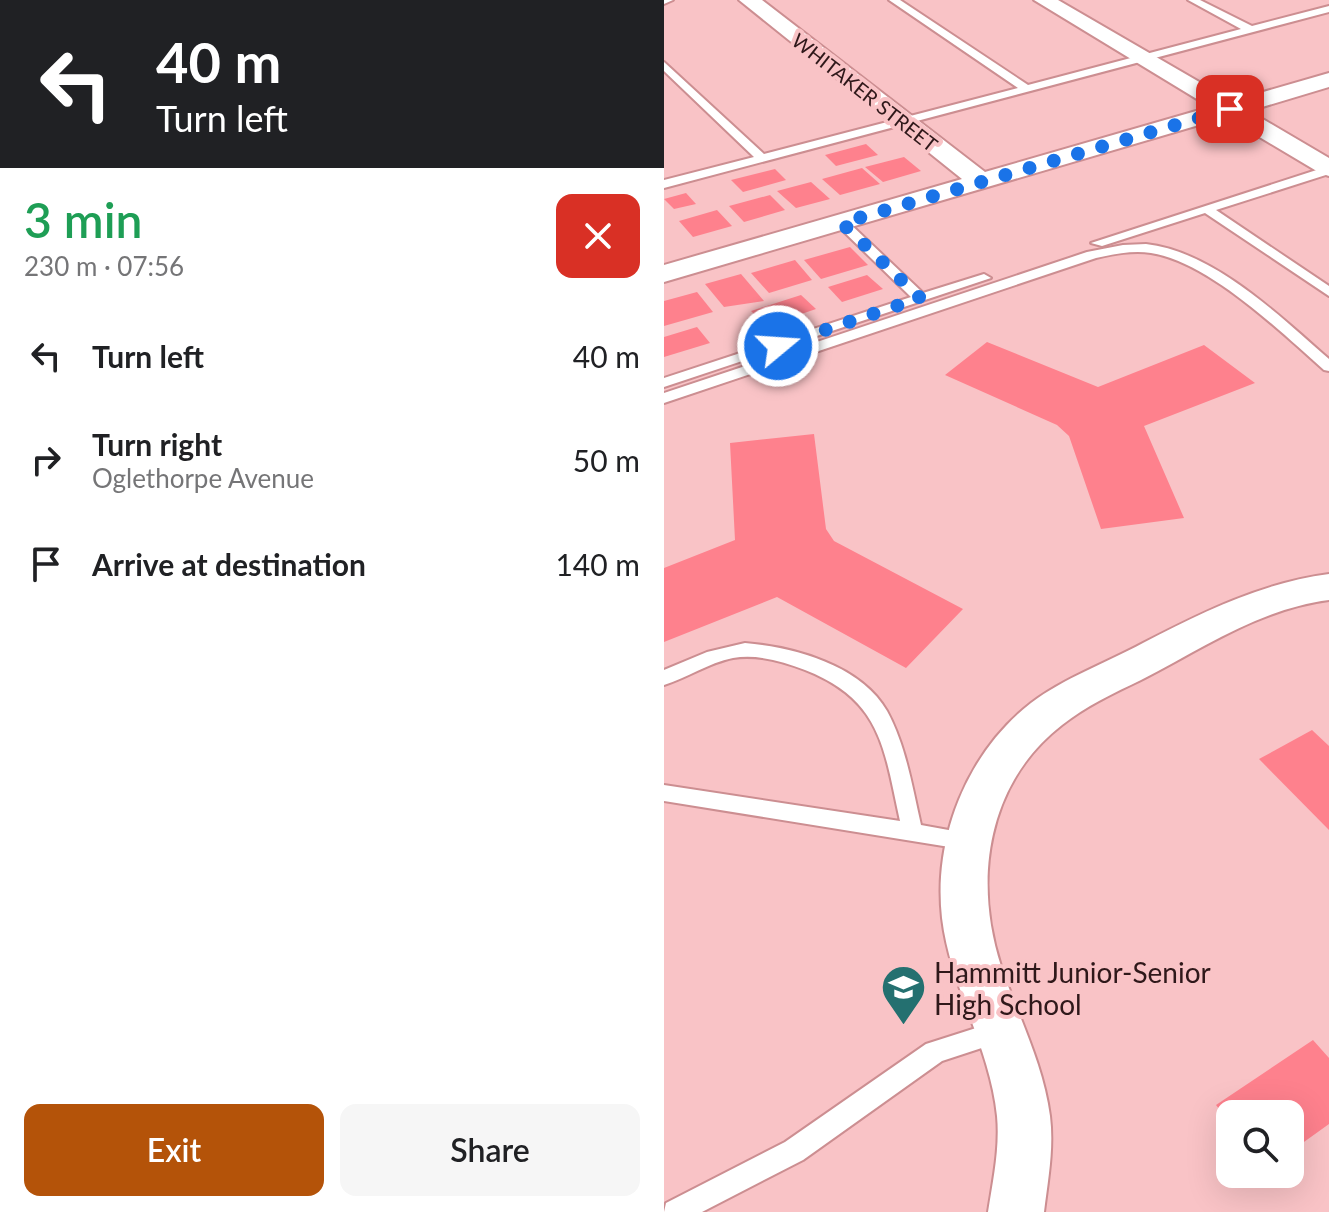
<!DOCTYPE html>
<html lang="en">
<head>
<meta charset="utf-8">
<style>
	body { margin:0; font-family:Lato,sans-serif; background:#f6f6f6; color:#202124; height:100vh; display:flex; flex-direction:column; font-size:30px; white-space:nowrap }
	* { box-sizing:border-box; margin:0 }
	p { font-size:26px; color:#757577 }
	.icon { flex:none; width:44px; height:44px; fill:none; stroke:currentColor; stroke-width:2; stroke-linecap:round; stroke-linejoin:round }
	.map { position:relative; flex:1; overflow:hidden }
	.side { display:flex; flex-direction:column; background:#fff; width:664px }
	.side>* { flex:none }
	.top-card { background:#202124; color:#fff; overflow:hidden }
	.buttons { position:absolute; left:552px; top:1100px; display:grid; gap:16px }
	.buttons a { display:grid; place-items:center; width:88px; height:88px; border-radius:16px; background:#fff; box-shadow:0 8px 32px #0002; font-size:40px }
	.pin { position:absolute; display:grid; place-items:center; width:68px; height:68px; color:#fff; margin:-34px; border-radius:16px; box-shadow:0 4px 12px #0006 }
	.me { position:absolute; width:88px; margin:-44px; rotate:72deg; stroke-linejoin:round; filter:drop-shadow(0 0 6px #0008) }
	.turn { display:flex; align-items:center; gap:28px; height:168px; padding:0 24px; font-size:36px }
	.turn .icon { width:104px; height:104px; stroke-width:2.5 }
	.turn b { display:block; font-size:56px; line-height:68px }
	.round { display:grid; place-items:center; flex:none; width:84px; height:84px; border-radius:16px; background:#f6f6f6 }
	.head { display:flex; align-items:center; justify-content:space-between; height:136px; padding:0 24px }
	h1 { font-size:48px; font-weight:600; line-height:60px; color:#1e9e55 }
	.cta { display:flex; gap:16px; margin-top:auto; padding:16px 24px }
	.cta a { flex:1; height:92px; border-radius:16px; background:#b45309; color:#fff; font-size:32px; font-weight:600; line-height:92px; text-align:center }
	.cta a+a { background:#f6f6f6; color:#202124 }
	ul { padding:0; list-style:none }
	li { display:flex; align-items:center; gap:24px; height:104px; padding:0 24px }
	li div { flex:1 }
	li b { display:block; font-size:30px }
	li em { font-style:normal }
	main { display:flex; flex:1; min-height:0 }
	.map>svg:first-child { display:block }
	.building { fill:#fe818d }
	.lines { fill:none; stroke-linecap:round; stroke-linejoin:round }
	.lane-casing { stroke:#cc8e91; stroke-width:4 }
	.street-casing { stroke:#cc8e91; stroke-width:4 }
	.lane { fill:#fff; fill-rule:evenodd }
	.street { fill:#fff; fill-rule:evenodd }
	.route { stroke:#1a73e8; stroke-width:14; stroke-dasharray:0 25.2 }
	.labels { text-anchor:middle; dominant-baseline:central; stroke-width:8; stroke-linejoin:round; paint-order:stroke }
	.far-street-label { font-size:20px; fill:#2f181a; stroke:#f9c3c6 }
	.near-poi-label { font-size:28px; fill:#2f181a; stroke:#f9c3c6; text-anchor:start }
</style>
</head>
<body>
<main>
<section class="side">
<div class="top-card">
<div class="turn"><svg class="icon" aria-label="left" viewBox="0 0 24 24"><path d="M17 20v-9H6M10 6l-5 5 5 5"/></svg><div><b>40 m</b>Turn left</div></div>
</div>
<div class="head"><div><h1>3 min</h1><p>230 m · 07:56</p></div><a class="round" style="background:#d93025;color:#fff"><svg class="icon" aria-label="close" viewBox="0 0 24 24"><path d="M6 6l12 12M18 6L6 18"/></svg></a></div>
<ul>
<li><svg class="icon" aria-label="left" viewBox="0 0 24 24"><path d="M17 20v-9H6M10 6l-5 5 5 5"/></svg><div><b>Turn left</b></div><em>40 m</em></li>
<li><svg class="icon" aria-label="right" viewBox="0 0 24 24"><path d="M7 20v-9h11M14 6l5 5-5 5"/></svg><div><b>Turn right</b><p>Oglethorpe Avenue</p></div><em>50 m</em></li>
<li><svg class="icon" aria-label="arrive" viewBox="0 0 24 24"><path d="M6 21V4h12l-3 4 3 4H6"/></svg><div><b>Arrive at destination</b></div><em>140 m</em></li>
</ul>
<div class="cta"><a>Exit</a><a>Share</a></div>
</section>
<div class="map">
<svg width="665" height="1212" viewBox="0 0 665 1212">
	<rect width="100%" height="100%" fill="#f9c3c6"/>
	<g class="building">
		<polygon points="202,144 214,155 172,166 161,155"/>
		<polygon points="240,157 257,171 219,182 201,167"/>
		<polygon points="198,168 216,184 176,195 158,179"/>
		<polygon points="111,169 122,180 79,192 67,180"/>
		<polygon points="147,182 166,199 132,208 113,191"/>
		<polygon points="22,193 32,204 10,209 0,199"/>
		<polygon points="106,195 121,210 80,222 65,206"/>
		<polygon points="53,210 68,226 29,237 15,221"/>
		<polygon points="186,247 204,265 157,279 140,260"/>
		<polygon points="131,260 148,280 105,293 87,273"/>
		<polygon points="77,274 100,301 60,307 41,284"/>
		<polygon points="203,275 219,289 178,302 164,287"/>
		<polygon points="33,292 49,312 0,326 0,301"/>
		<polygon points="137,295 152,309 102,326 87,311"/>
		<polygon points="33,327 46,343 0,357 0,337"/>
		<polygon points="323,342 434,387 540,345 591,383 480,426 520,518 437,529 405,436 393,425 281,375"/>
		<polygon points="150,434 162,529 170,541 299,609 242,668 113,597 0,642 0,568 71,540 66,443"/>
		<polygon points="648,730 665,746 665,830 595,759"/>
		<polygon points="649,1040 665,1058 665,1124 626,1152 626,1114 566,1114 566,1123 552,1105"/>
	</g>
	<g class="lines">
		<defs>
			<g id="lane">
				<polygon points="0,0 9,0 0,4"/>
				<polygon points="225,0 236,0 364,85 577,29 524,0 536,0 588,26 665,6 665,12 0,188 0,180 90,157 0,71 0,62 100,154 354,88"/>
				<polygon points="665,166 665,174 552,210 665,286 665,296 541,213 438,246 427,243"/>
				<polygon points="174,220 182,220 259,293 320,274 327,278 0,387 0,378 247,297 174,226"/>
				<path d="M482 244C549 251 617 317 665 359V371L660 370C617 332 545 262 487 253 469 250 450 254 432 258L0 403V393L423 252 459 245Z"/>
				<path d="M81 643C130 647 197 665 223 711 242 746 248 786 257 825L312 835 315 841 312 847 304 850 0 801V785L236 821C220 749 218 700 141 670 118 661 93 654 69 658 44 663 23 678 0 685V670L43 652Z"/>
				<polygon points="334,1021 342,1024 346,1032 342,1040 278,1061 139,1160 38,1212 0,1212 2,1203 121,1142 262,1044"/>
			</g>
			<g id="street">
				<polygon points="75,0 98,0 321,172 546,107 370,0 394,0 568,101 665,73 665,87 585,111 665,158 665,176 656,173 562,117 0,282 0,265 298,179"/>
				<path d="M665 574V600C595 609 538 649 477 680 450 693 422 706 398 725 323 783 309 880 337 966 354 1016 379 1063 386 1116 390 1148 384 1180 380 1212H324C329 1180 336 1148 333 1116 326 1047 286 986 278 918 269 838 303 753 367 703 400 678 442 663 479 643 539 612 597 583 665 574Z"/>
			</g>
		</defs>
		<use href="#lane" class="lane-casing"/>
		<use href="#street" class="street-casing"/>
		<use href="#lane" class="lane"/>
		<use href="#street" class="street"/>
	</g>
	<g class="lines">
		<polyline class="route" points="114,346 256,298 178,223 566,109"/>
	</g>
	<defs>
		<symbol id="school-pin" viewBox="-11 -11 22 30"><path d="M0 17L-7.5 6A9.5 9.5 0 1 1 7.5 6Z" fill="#247070" stroke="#f9c3c6"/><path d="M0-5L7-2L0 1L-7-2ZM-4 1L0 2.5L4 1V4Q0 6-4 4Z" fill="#fff"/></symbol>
	</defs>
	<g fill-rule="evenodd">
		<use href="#school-pin" x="214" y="962" width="51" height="69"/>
	</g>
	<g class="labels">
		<g class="far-street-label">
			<text transform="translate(201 92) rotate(38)">WHITAKER STREET</text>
		</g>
		<g class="near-poi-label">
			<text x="270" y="972">Hammitt Junior-Senior<tspan x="270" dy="32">High School</tspan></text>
		</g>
	</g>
</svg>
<div class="buttons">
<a><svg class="icon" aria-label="search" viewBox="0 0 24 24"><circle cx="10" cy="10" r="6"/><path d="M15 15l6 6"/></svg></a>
</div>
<div class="pin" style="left:566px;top:109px;background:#d93025"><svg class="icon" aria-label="arrive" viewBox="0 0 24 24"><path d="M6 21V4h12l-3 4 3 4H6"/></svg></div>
<svg class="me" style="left:114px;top:346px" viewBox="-20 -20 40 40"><circle r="17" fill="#1a73e8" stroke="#fff" stroke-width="3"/><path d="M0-11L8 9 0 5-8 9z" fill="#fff"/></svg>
</div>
</main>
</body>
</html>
